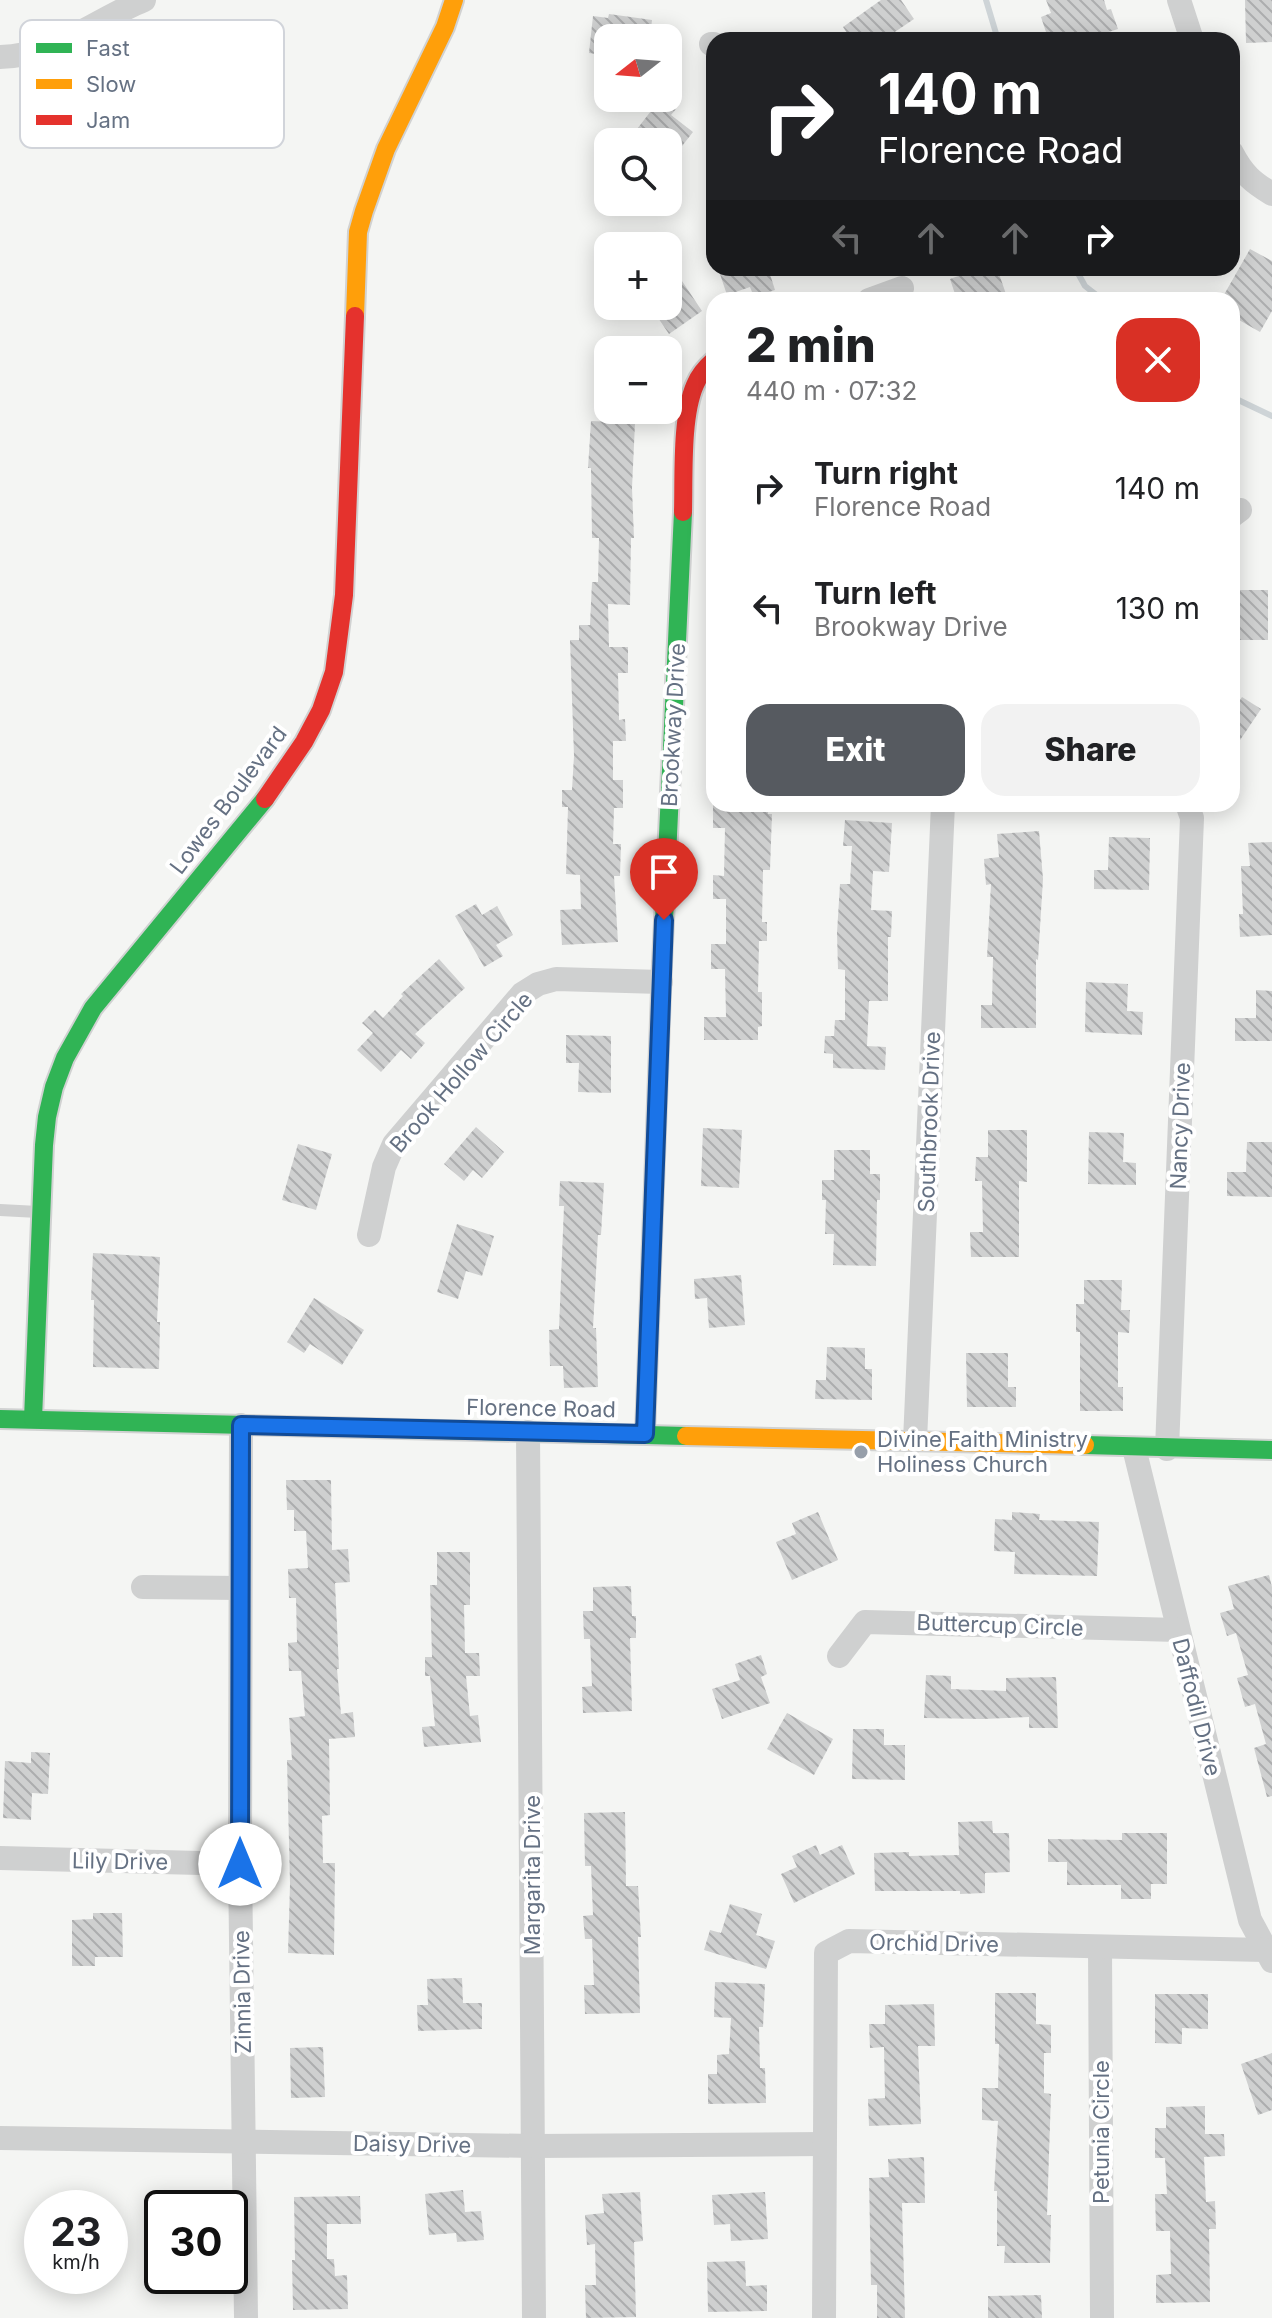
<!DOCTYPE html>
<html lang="en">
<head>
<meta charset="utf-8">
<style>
	body { margin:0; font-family:Inter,sans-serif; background:#f2f2f2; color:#202124; height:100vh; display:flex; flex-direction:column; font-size:30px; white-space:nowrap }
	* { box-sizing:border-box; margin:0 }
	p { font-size:26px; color:#757577 }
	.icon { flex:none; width:44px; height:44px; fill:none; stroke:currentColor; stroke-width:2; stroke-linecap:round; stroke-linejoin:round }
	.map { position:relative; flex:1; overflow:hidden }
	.sheet { position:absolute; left:706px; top:292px; width:534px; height:520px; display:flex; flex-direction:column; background:#fff; border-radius:24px; box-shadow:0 4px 20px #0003 }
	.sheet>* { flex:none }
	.guide { position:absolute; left:706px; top:32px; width:534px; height:244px; border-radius:24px; box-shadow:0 4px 20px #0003; background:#202124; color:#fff; overflow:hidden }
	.needle { width:52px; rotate:253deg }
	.tools { position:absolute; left:594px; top:24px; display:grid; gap:16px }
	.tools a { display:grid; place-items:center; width:88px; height:88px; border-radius:16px; background:#fff; box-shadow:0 4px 20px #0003; font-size:40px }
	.speed { position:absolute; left:24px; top:2190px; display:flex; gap:16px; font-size:40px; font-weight:700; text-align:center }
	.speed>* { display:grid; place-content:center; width:104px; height:104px; border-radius:50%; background:#fff; box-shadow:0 4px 20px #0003; line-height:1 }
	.speed small { font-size:20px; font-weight:400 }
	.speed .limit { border:4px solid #111; border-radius:12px; background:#fff; color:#111 }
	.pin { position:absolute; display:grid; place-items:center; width:68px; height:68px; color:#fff; margin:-82px -34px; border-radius:50% 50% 50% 0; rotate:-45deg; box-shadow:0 0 8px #0007 }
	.pin .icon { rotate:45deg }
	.me { position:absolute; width:88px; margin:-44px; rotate:0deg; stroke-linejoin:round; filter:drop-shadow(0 0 6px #0008) }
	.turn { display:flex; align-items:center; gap:28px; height:168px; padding:0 40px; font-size:36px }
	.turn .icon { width:104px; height:104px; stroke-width:2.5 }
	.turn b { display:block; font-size:56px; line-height:68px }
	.lanes { display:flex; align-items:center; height:76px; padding:0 40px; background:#0003; justify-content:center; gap:40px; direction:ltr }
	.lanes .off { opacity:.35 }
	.round { display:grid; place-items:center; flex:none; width:84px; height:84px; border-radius:24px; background:#f2f2f2 }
	.headline { display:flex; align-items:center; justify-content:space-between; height:136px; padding:0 40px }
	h1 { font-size:48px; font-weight:800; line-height:60px }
	.action { display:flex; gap:16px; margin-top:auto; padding:16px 40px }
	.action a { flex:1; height:92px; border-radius:24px; background:#565a60; color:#fff; font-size:32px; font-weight:800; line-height:92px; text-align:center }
	.action a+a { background:#f2f2f2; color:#202124 }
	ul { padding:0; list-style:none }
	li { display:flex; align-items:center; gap:24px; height:120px; padding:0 40px }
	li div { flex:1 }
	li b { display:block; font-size:30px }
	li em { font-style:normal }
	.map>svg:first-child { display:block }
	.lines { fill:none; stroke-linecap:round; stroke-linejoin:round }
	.stream { stroke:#ced4d7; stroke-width:6 }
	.building { fill:url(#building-back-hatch) }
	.fast-casing { stroke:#d1d2d2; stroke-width:22 }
	.slow-casing { stroke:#d1d2d2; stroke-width:22 }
	.jam-casing { stroke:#d1d2d2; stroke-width:22 }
	.lane { stroke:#cfd0d0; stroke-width:12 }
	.street { stroke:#cfd0d0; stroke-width:24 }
	.fast { stroke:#30b455; stroke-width:18 }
	.slow { stroke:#ff9f0a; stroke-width:18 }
	.jam { stroke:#e5322d; stroke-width:18 }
	.route-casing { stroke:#114b97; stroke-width:20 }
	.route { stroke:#1a73e8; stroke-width:14 }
	.poi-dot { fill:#979faa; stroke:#fff; stroke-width:3 }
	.labels { text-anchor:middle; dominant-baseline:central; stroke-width:8; stroke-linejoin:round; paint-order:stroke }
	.street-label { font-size:22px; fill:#657183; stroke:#fff }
	.poi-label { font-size:22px; fill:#657183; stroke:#fff; text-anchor:start }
	.key { fill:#fff; stroke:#d1d4da; stroke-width:2 }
	.key-label { font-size:22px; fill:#657183 }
</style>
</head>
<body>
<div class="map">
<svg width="1272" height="2318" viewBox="0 0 1272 2318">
	<defs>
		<pattern id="building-back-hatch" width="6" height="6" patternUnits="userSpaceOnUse" patternTransform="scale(2)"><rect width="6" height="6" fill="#cfd0d0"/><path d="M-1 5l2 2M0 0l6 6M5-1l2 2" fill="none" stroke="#acadae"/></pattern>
	</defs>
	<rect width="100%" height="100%" fill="#f4f5f3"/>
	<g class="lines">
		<g class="stream">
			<polyline points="986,0 998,40"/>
			<polyline points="1075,268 1085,286 1103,300"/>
			<polyline points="1232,397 1272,416"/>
		</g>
	</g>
	<g class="building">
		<polygon points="881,0 901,0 914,19 883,40 852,40 843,27"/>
		<polygon points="1046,0 1104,0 1107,10 1111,9 1118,29 1084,40 1059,40 1057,32 1047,35 1041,17 1051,13"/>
		<polygon points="1245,0 1272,0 1272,42 1246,43"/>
		<polygon points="609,14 652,20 650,38 608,38 608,56 589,53 593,16 608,18"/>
		<polygon points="661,98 676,109 671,115 693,132 668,164 668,142 627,142"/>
		<polygon points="1250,249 1272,261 1272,311 1260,332 1232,316 1232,300 1221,300"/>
		<polygon points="718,268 768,268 775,290 754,297 750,287 727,295"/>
		<polygon points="981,268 997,268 1008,300 957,300 950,279"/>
		<polygon points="678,275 702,311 669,334 650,306 668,306 668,282"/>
		<polygon points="591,421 635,423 632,488 634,538 631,538 630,605 608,604 609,647 628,647 628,673 618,673 619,720 625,719 626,741 613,741 613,780 623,780 623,808 614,808 613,844 621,844 620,876 614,876 618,942 562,945 560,910 581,909 580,875 566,874 568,807 562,807 562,790 572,790 574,756 570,640 579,640 579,625 590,625 592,582 598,582 599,538 592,538 591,468 588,468"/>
		<rect x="1232" y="590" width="36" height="50"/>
		<polygon points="1242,697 1261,709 1232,752 1232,712"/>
		<polygon points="768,804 768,814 772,814 770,870 763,870 762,922 767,922 767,941 759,941 758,992 762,992 762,1026 758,1027 758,1040 704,1040 704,1017 726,1017 725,969 711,969 711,944 726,944 726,899 713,899 713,875 724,876 725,828 713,828 713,805"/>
		<polygon points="845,820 892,823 889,872 873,871 871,910 892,911 891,937 888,937 888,1001 869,1001 867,1046 886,1047 885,1070 833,1068 833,1054 824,1053 825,1036 834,1036 835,1020 845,1020 845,970 838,969 837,933 840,884 850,884 852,846 843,846"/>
		<polygon points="1039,831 1043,879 1038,960 1036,959 1036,1028 981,1028 981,1005 992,1005 993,957 987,957 991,884 986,885 984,859 999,857 997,834"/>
		<polygon points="1109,837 1150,838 1149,890 1094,889 1094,870 1108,870"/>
		<polygon points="1272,842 1272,935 1240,937 1239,914 1243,914 1241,866 1250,866 1248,843"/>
		<polygon points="476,904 482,915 497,906 513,935 496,945 503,956 484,967 455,916"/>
		<polygon points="439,959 465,988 415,1034 425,1043 411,1059 401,1050 381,1072 357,1050 373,1033 362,1023 375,1010 383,1018 403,996 401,994"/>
		<polygon points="1086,982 1128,984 1127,1011 1143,1012 1142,1035 1085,1032"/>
		<polygon points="1256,990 1272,991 1272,1041 1235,1041 1235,1018 1256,1018"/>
		<polygon points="566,1035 611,1036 611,1093 578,1092 579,1063 566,1063"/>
		<polygon points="476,1127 504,1152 482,1178 473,1170 464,1181 444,1164"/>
		<polygon points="703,1128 742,1130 739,1188 701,1186"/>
		<polygon points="988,1130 1027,1130 1027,1182 1019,1181 1019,1257 971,1257 970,1232 983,1232 982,1181 975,1181 976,1157 988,1157"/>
		<polygon points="1089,1132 1124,1133 1123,1162 1136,1163 1136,1185 1088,1184"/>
		<polygon points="1247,1142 1272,1142 1272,1197 1227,1196 1227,1172 1246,1172"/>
		<polygon points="298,1144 332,1154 316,1210 282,1200"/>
		<polygon points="834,1150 870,1150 870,1174 880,1174 880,1200 877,1200 876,1266 833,1265 834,1234 825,1234 826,1200 822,1200 822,1180 834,1180"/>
		<polygon points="560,1181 604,1183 601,1235 598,1235 593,1328 596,1328 598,1387 564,1388 563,1366 550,1366 549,1330 559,1329 564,1206 559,1206"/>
		<polygon points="457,1224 494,1236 482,1276 466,1271 458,1299 437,1292"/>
		<polygon points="93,1253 160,1257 157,1322 160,1322 159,1369 93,1367 94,1300 91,1300"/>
		<polygon points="741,1275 745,1325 709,1328 707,1298 695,1299 694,1279"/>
		<polygon points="1084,1280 1122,1280 1121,1310 1130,1310 1129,1333 1118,1332 1118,1387 1123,1387 1123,1411 1080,1411 1080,1332 1076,1332 1076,1304 1084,1304"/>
		<polygon points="314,1298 364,1330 342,1365 310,1344 304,1353 287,1342"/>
		<polygon points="827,1347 865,1348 865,1369 872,1369 872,1400 815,1399 816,1380 826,1380"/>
		<polygon points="966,1353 1008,1353 1008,1387 1016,1387 1016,1407 967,1407"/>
		<polygon points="286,1480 331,1480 332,1550 348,1549 350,1582 335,1583 339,1669 337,1669 341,1714 353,1712 355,1737 329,1739 330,1815 322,1816 323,1863 335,1863 334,1955 288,1953 290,1884 287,1760 292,1760 289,1718 305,1716 301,1671 289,1671 288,1643 297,1642 296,1598 289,1598 288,1569 308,1568 306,1531 294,1531 294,1510 287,1510"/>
		<polygon points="818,1512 838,1560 792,1580 776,1542 796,1534 792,1523"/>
		<polygon points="1012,1512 1040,1514 1039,1520 1099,1522 1097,1576 1014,1574 1015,1552 994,1551 995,1519 1012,1520"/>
		<polygon points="437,1552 470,1552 470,1605 464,1605 465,1653 479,1653 480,1676 466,1676 470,1716 478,1715 481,1742 424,1747 422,1727 435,1726 430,1676 425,1676 425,1657 432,1657 430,1585 437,1585"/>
		<polygon points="1269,1575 1272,1587 1272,1796 1267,1797 1254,1748 1266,1744 1255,1704 1245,1707 1237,1678 1248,1675 1236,1633 1227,1636 1220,1613 1234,1609 1228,1586"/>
		<polygon points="631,1586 632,1616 636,1616 636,1638 630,1638 632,1711 583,1713 582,1687 592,1686 590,1639 584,1639 583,1611 593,1611 593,1587"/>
		<polygon points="761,1655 767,1674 761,1677 770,1703 722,1719 712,1689 740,1680 735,1664"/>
		<polygon points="926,1675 951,1676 951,1689 1006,1691 1006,1678 1056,1677 1058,1728 1029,1728 1029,1717 983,1719 924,1718"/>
		<polygon points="787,1713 833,1739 814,1775 767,1749"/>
		<polygon points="853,1729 884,1729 884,1745 905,1745 905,1780 852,1779"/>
		<polygon points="31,1752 50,1753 48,1794 32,1793 31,1820 3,1818 5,1761 31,1763"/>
		<polygon points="625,1812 626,1886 638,1886 641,1937 638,1937 640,2013 585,2014 584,1985 594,1985 592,1939 585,1939 583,1916 593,1915 591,1866 585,1866 584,1813"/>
		<polygon points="992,1821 993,1833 1009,1833 1010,1872 985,1873 985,1893 960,1894 960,1891 875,1891 874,1853 909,1852 909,1856 959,1855 958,1822"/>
		<polygon points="1122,1833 1167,1833 1167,1884 1151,1884 1151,1899 1121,1899 1121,1885 1067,1885 1067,1862 1048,1862 1048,1839 1122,1840"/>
		<polygon points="816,1845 820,1855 842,1845 855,1874 794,1903 781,1874 797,1867 792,1856"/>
		<polygon points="730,1904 762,1914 756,1935 775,1941 766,1969 704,1950 710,1930 721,1933"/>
		<polygon points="93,1913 122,1913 123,1957 95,1957 95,1966 72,1966 72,1920 93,1919"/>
		<polygon points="462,1978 463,2003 482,2003 482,2029 418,2031 417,2005 428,2005 427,1979"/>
		<polygon points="715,1982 765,1984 763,2027 759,2027 760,2068 765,2068 766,2103 708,2104 708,2074 717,2074 717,2055 729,2054 731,2018 714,2017"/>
		<polygon points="995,1993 1036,1993 1036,2024 1051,2025 1051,2053 1044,2053 1044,2093 1051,2094 1047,2215 1051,2215 1050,2263 1004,2263 1005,2246 997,2246 997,2191 994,2191 998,2121 982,2120 982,2088 998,2088 999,2044 995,2044"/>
		<polygon points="1155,1994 1208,1994 1208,2029 1182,2028 1182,2044 1155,2043"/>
		<polygon points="934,2004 935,2046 918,2046 921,2124 869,2126 868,2099 885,2098 884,2047 870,2048 869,2024 885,2024 885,2005"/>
		<polygon points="323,2047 325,2097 291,2098 290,2048"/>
		<polygon points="1272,2053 1272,2110 1258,2115 1241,2064"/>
		<polygon points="1205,2106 1205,2134 1224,2134 1225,2156 1204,2157 1206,2202 1215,2201 1216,2229 1209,2229 1210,2302 1156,2303 1156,2275 1171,2274 1170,2231 1156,2231 1155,2194 1167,2194 1165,2158 1155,2158 1155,2128 1166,2128 1166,2107"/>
		<polygon points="924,2157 925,2203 902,2203 905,2318 877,2318 877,2285 871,2285 869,2178 889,2177 888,2159"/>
		<polygon points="463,2190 465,2212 481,2211 484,2240 457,2242 456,2233 429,2235 425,2194"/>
		<polygon points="640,2192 643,2241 634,2242 636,2317 586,2318 585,2285 596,2285 595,2244 587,2245 585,2215 604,2213 602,2194"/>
		<polygon points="765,2192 768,2239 731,2241 730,2224 714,2225 712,2195"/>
		<polygon points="360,2196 361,2224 327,2224 327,2259 334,2259 335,2276 347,2275 348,2309 293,2310 292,2260 295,2260 294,2197"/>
		<polygon points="745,2261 746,2286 767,2285 767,2311 708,2312 707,2262"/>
		<polygon points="1041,2295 1042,2318 988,2318 988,2296"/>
	</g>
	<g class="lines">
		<defs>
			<g id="fast">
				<polyline points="662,964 683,512"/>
				<polyline points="0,1419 686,1436"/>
				<polyline points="33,1419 44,1145 47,1117 54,1087 65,1058 93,1008 265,799"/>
				<polyline points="1085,1445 1272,1450"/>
			</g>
			<g id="slow">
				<polyline points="355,316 358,232 364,211 386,149 445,27 454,0"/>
				<polyline points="686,1436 1085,1445"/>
			</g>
			<g id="jam">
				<path d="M683 512C684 476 681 417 695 385 699 375 706 367 714 360"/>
				<polyline points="265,799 304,742 321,710 334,672 344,595 355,316"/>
				<polyline points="645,1434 662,964"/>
			</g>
		</defs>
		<use href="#fast" class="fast-casing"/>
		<use href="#slow" class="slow-casing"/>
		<use href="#jam" class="jam-casing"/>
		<polyline class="lane" points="0,1210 38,1212"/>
		<g class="street">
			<polyline points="1179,0 1192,40"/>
			<polyline points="711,44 714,44"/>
			<path d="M0 57C53 57 97 19 144 0"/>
			<path d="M1232 153C1243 174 1252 182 1272 194"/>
			<polyline points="869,300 902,288"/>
			<polyline points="1232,516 1240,510"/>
			<polyline points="369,1235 384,1167 394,1144 522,994 538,984 556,979 661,982"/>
			<polyline points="241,1425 240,1864 246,2318"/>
			<polyline points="528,1432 534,2318"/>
			<polyline points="915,1441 943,804"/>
			<polyline points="1134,1448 1250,1920 1272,1961"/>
			<polyline points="1167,1449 1192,818 1187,804"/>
			<polyline points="143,1587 240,1588"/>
			<polyline points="839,1656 865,1622 1178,1630"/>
			<polyline points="0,1858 240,1864"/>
			<polyline points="1100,1947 1102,2318"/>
			<polyline points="0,2138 534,2146 824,2144"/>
			<polyline points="824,2318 826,1953 849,1941 1265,1950"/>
		</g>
		<use href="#fast" class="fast"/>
		<use href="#slow" class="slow"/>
		<use href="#jam" class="jam"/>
	</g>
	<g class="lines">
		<defs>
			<polyline id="route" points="240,1864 241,1425 645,1434 664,920"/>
		</defs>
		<use href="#route" class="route-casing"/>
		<use href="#route" class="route"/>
	</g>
	<circle class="poi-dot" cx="861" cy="1452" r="8"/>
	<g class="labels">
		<g class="street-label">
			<text transform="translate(673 725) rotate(-87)">Brookway Drive</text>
			<text transform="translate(228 800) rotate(-53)">Lowes Boulevard</text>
			<text transform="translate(461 1072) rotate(-49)">Brook Hollow Circle</text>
			<text transform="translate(929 1122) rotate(-88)">Southbrook Drive</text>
			<text transform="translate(1180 1126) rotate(-88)">Nancy Drive</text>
			<text transform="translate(541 1408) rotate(1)">Florence Road</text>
			<text transform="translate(1000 1625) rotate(2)">Buttercup Circle</text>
			<text transform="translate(1197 1707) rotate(76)">Daffodil Drive</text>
			<text transform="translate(120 1861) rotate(1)">Lily Drive</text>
			<text transform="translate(532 1875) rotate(-90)">Margarita Drive</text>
			<text transform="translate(934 1943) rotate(1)">Orchid Drive</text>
			<text transform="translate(242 1992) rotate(-91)">Zinnia Drive</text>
			<text transform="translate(1101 2132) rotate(-90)">Petunia Circle</text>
			<text transform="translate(412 2144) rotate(1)">Daisy Drive</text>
		</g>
		<g class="poi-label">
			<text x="877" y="1439">Divine Faith Ministry<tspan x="877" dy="25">Holiness Church</tspan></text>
		</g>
	</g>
	<rect x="20" y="20" width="264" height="128" rx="12" class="key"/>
	<rect x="36" y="43" width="36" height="10" fill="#30b455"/>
	<rect x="36" y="79" width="36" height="10" fill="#ff9f0a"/>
	<rect x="36" y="115" width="36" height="10" fill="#e5322d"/>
	<g class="key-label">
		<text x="86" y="56">Fast</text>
		<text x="86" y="92">Slow</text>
		<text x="86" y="128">Jam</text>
	</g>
</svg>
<div class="tools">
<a><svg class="needle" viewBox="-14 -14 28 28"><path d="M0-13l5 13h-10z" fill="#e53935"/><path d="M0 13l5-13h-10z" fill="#757577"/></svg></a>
<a><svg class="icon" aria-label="search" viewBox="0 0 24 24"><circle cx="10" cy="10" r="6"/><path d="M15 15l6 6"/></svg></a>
<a>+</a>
<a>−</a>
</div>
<div class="speed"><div>23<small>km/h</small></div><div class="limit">30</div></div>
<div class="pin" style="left:664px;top:920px;background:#d93025"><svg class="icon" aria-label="arrive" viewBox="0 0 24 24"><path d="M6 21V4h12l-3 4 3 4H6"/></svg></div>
<svg class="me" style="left:240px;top:1864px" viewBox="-20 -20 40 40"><circle r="19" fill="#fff"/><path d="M0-13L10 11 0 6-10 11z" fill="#1a73e8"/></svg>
<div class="guide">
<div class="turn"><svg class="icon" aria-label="right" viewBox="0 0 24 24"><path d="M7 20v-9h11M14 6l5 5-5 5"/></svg><div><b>140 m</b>Florence Road</div></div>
<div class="lanes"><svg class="icon off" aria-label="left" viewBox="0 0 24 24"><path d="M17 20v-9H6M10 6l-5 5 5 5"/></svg><svg class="icon off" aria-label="ahead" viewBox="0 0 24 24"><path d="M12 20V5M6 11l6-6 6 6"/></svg><svg class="icon off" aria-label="ahead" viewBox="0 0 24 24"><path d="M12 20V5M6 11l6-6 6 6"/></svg><svg class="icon" aria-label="right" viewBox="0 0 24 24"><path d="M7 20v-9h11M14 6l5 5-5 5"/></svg></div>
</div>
<section class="sheet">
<div class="headline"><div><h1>2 min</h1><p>440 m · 07:32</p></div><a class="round" style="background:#d93025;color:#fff"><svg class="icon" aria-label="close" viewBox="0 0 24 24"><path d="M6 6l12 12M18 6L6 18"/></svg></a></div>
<ul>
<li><svg class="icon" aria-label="right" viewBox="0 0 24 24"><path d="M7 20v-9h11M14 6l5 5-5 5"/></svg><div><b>Turn right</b><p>Florence Road</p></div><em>140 m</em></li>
<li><svg class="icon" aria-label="left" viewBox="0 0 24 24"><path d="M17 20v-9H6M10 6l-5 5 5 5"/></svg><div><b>Turn left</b><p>Brookway Drive</p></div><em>130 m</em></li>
</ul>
<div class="action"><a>Exit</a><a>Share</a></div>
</section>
</div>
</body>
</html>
